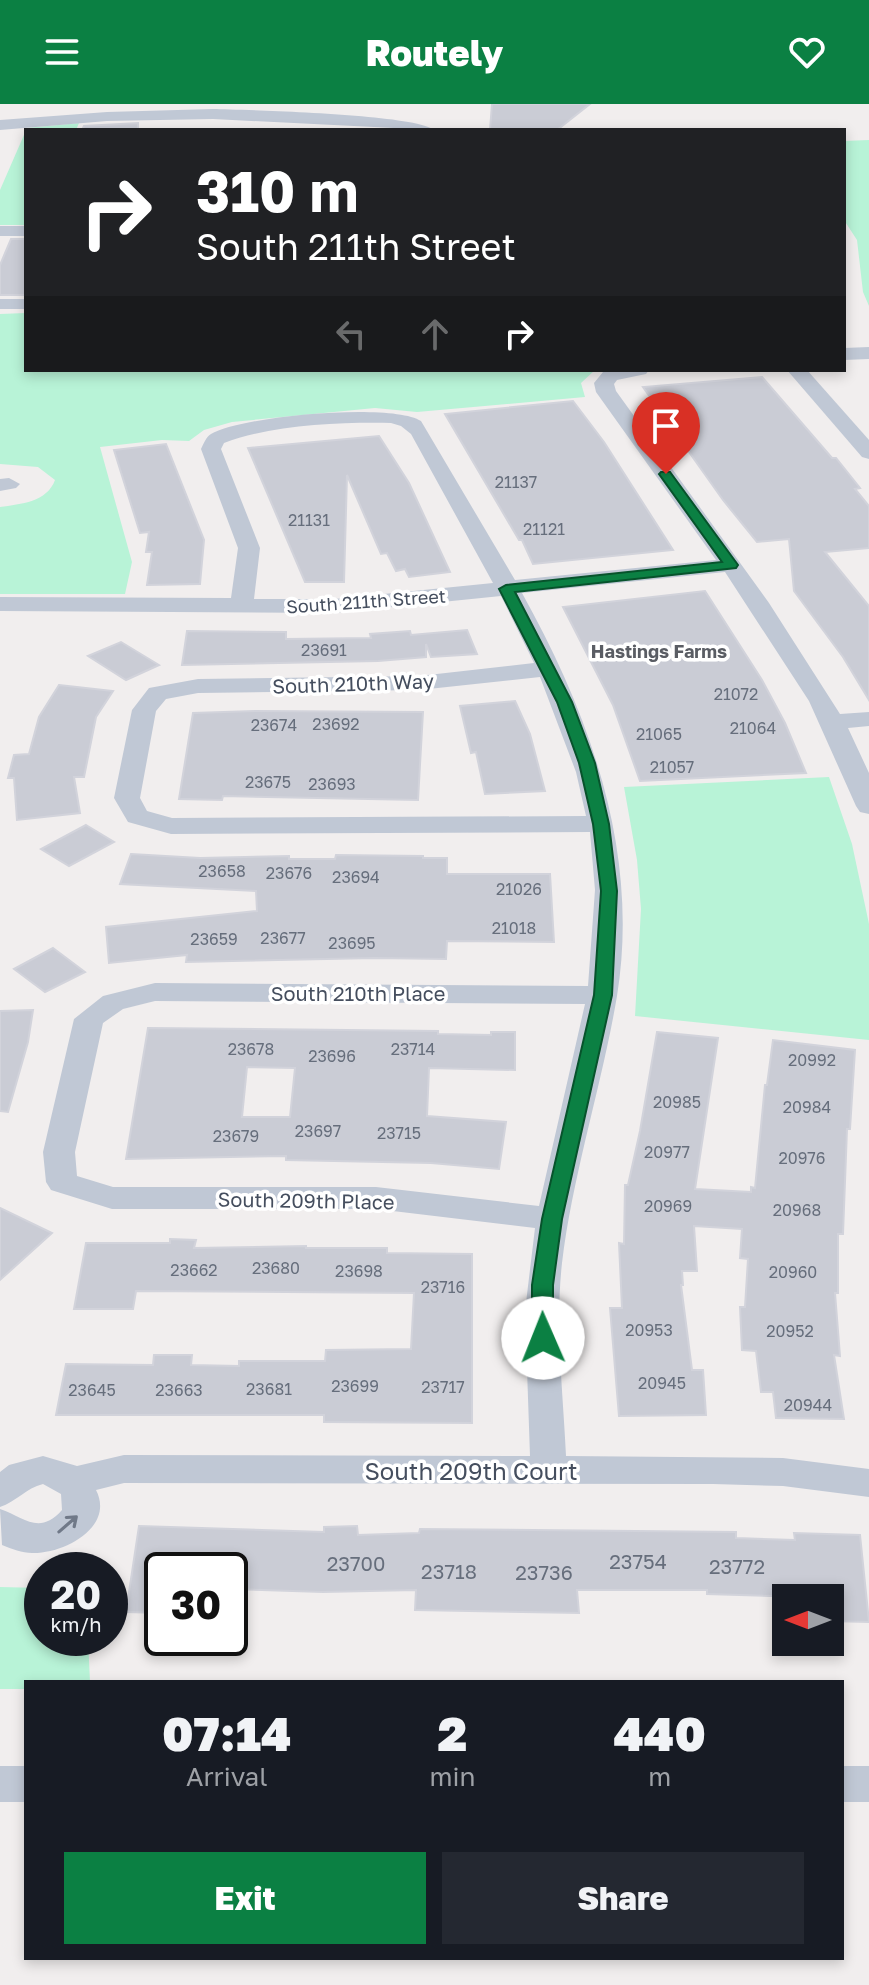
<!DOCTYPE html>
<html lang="en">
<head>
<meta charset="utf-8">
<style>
	body { margin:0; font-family:"Golos Text",sans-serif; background:#242831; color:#f1f3f6; height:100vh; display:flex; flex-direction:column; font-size:30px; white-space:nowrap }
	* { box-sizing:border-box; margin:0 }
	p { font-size:26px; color:#9ea1a6 }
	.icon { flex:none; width:44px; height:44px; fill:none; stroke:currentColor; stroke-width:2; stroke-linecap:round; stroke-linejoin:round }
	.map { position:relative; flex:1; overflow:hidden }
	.details { position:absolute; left:24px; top:1576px; width:820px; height:280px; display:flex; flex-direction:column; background:#171b24; border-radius:0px; box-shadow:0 4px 12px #0003 }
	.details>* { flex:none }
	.hud { position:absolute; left:24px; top:24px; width:822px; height:244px; border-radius:0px; box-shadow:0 4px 12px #0003; background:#202124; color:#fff; overflow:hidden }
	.needle { width:52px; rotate:270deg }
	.controls { position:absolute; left:772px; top:1480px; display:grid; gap:16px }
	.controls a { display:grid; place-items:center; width:72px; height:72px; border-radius:0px; background:#171b24; box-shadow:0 4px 12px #0003; font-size:40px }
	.speed { position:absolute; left:24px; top:1448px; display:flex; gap:16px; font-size:40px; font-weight:700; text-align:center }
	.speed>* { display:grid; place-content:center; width:104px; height:104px; border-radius:50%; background:#171b24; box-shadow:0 4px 12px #0003; line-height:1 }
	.speed small { font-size:20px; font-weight:400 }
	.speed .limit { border:4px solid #111; border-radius:12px; background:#fff; color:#111 }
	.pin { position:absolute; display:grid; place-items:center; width:68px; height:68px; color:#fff; margin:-82px -34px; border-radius:50% 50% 50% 0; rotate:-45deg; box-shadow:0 0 8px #0007 }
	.pin .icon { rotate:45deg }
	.me { position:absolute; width:88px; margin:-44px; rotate:359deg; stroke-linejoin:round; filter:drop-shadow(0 0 6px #0008) }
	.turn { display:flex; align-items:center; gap:28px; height:168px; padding:0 40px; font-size:36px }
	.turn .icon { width:104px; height:104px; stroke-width:2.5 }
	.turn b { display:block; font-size:56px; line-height:68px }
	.lanes { display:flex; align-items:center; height:76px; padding:0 40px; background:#0003; justify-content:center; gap:40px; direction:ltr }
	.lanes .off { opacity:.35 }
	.eta { display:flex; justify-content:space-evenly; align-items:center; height:136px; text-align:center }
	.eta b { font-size:48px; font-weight:800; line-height:56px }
	.cta { display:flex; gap:16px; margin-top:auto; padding:16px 40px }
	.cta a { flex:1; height:92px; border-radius:0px; background:#0b8043; color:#fff; font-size:32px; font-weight:800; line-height:92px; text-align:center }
	.cta a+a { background:#242831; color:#f1f3f6 }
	header { display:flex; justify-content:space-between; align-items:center; height:104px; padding:0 40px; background:#0b8043; color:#fff; font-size:36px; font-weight:800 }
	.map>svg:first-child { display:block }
	.green { fill:#b8f3d7 }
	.building { fill:#caccd5; stroke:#d2d3db; stroke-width:2; fill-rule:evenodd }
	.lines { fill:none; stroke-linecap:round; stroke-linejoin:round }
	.minor { fill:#c0c8d5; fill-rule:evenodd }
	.oneway { stroke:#707988 }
	.route { fill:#0b8043; stroke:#07532c; stroke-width:2 }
	.labels { text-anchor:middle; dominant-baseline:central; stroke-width:7; stroke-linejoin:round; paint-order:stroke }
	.number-label { font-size:16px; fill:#666e7c }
	.far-street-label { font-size:18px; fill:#454e5e; stroke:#fff }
	.far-neighbourhood-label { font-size:18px; font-weight:bold; fill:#5a5d64; stroke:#fff }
	.street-label { font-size:20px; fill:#454e5e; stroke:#fff }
	.near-number-label { font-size:20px; fill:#666e7c }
	.near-street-label { font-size:24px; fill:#454e5e; stroke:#fff }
</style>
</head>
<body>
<header><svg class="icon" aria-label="menu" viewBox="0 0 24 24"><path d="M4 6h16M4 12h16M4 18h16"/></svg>Routely<svg class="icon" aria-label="heart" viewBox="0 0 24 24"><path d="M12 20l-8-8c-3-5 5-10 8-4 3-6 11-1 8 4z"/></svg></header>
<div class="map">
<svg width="869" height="1881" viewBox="0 0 869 1881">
	<rect width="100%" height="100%" fill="#f1eeee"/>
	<g class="green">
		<polygon points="79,19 76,26 26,26 26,121 0,121 0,86 27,24"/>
		<polygon points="869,36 869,202 863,188 857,136 844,116 844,37"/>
		<path d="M26 209V266H595L581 279 585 293 417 308 375 304 232 318 204 326 189 337 162 336 100 343 132 458 125 490H0V403C21 400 47 398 55 376L38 363 0 360V210Z"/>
		<polygon points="829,673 852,740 869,820 869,936 635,912 641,805 637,756 624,683"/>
		<polygon points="0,1483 42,1484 42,1534 88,1534 90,1578 26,1578 26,1585 0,1585"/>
	</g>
	<g class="building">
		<polygon points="492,0 590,0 557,26 490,26"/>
		<polygon points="138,19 138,26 82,26 84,22"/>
		<polygon points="11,135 26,135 26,191 0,191 0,161"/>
		<polygon points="762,273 832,354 836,354 860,384 855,385 869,402 869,444 825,448 869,502 869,596 843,553 794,487 789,435 757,438 723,396 643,283"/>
		<polygon points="573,297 604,338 673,446 533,460 522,436 519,436 445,310"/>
		<polygon points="379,332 409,379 450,468 409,473 405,465 396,467 387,449 381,450 347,371 344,478 305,478 248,344"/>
		<polygon points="166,340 204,436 200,480 147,481 152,448 146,448 149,428 140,429 114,346"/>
		<polygon points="705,487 762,576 785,619 806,669 640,677 613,601 563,503"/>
		<polygon points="467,526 477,550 431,553 426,540 426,553 378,557 182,561 187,527 286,528 286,535 371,534 370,530 410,527 411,531"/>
		<polygon points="121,538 159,561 126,576 88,552"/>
		<polygon points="59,581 113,587 96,613 84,673 74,673 80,709 17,716 14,674 8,674 14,651 29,650 39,613"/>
		<polygon points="515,597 530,630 545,687 485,690 476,648 471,649 460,602"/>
		<polygon points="255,607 423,608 418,696 223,692 222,696 179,695 193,609"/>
		<polygon points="86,721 114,738 69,762 41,745"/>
		<polygon points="131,750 200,754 289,752 289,755 335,755 336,751 423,752 423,754 447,754 447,770 550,770 554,838 447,837 446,855 375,854 186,858 187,851 109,859 106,823 257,807 256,787 120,780"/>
		<polygon points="53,844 85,868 45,888 14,865"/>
		<polygon points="33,906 28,938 8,1008 0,1007 0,907"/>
		<path d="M148 924 438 927V930L491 931V928H515V966L429 964 427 1012 506 1018 499 1065 431 1059 286 1056V1052L126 1055ZM247 963 295 964 290 1013H242Z"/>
		<polygon points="657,928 718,934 695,1085 751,1088 751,1083 755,1084 765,981 767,981 773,936 855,946 850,1025 847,1025 843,1130 838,1130 838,1189 835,1189 840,1252 834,1251 844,1315 776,1314 773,1288 761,1288 756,1247 742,1246 740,1203 745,1203 748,1155 740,1154 742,1125 694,1122 697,1167 682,1167 683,1181 681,1181 692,1266 703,1266 706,1311 619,1312 610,1204 622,1204 619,1139 624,1140 625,1081 628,1081 640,1027"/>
		<polygon points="0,1104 52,1129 0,1176"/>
		<polygon points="170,1135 196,1136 194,1144 306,1142 306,1144 387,1144 387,1149 472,1150 472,1319 324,1318 324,1311 56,1311 66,1260 153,1261 154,1251 192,1251 191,1261 239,1262 239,1257 325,1257 326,1246 411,1245 414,1189 136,1187 133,1205 74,1205 86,1139 170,1139"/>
		<polygon points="139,1422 324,1428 324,1423 357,1422 358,1431 419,1429 420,1425 736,1428 736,1434 795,1436 794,1429 860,1431 869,1518 830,1517 830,1494 707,1490 707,1486 577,1486 579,1509 415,1506 416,1486 323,1488 230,1485 230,1466 162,1466 162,1509 126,1508"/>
	</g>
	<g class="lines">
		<g class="minor">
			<path d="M213 5C247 6 415 10 434 26L213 15 107 17 0 26V16L107 8Z"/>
			<rect x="0" y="122" width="26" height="10"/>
			<rect x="0" y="195" width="26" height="10"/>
			<polygon points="869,243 869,255 844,256 844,244"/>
			<path d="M611 266H649L646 270 617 276 614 280 616 287 769 499 840 610 869 608V622L848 624 869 669V710L860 708 856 702 809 597 725 468 522 489C591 613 640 750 617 892 602 981 573 1069 562 1159 555 1223 563 1287 566 1352L783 1354 869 1365V1393L783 1382 713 1380 124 1379 96 1386C115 1423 64 1450 32 1449 22 1449 12 1445 2 1441L0 1405C24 1413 39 1432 62 1406L61 1390 43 1380C26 1384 16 1398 0 1403V1368L9 1361 43 1352 77 1362 124 1351 530 1352 525 1207 535 1124 376 1105H112L51 1086 46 1078 43 1048 74 915 103 892 155 879 588 882 595 786 590 728 171 730 128 718 114 694 132 606 149 584 198 575 419 572 534 559 501 492 334 509 0 507V493L231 494 238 444 201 345C204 339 206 333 211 330 241 312 392 298 421 317L515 476 716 456 596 288 594 279 603 268ZM391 319 401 322 411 330 493 479 334 495H254L260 444 221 345 224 339C270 321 341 318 391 319ZM540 573 576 668 586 712 172 714 147 707 140 694 156 607 166 595 198 589 419 586ZM155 897 585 900 539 1102 376 1083H113L77 1072 75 1048 103 919 123 905Z"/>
			<polygon points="787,266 807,266 869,336 869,355 862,353"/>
			<polygon points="9,374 20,380 16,384 0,387 0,375"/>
			<rect x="0" y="1662" width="26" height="36"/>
			<rect x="842" y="1662" width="27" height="36"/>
		</g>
	</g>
	<defs><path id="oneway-shaft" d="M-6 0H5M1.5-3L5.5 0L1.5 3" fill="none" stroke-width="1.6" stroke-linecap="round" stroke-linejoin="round" transform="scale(2)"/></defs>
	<use class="oneway" href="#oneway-shaft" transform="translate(68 1420) rotate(-41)"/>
	<polygon class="route" points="661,368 670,368 738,461 736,464 515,488 572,598 595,659 609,720 617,787 612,891 562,1115 553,1181 553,1234 550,1240 535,1240 532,1234 532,1181 542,1115 594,891 601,787 593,720 579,659 557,598 499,485 506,481 722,458 659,370"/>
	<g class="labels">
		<g class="number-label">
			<text x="516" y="378">21137</text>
			<text x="309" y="416">21131</text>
			<text x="544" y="425">21121</text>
			<text x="324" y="546">23691</text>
			<text x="736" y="590">21072</text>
			<text x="336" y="620">23692</text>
			<text x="274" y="621">23674</text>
			<text x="753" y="624">21064</text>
			<text x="659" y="630">21065</text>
			<text x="672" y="663">21057</text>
			<text x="268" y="678">23675</text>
			<text x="332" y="680">23693</text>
			<text x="222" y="767">23658</text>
			<text x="289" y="769">23676</text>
			<text x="356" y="773">23694</text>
			<text x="519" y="785">21026</text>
			<text x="514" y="824">21018</text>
			<text x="283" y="834">23677</text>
			<text x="214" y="835">23659</text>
			<text x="352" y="839">23695</text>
			<text x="251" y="945">23678</text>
			<text x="413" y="945">23714</text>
			<text x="332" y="952">23696</text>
			<text x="812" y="956">20992</text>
			<text x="677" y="998">20985</text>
			<text x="807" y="1003">20984</text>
			<text x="318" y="1027">23697</text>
			<text x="399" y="1029">23715</text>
			<text x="236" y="1032">23679</text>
			<text x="667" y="1048">20977</text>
			<text x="802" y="1054">20976</text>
			<text x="668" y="1102">20969</text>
			<text x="797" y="1106">20968</text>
			<text x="276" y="1164">23680</text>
			<text x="194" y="1166">23662</text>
			<text x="359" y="1167">23698</text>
			<text x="793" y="1168">20960</text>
			<text x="443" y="1183">23716</text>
			<text x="649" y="1226">20953</text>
			<text x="790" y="1227">20952</text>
			<text x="662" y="1279">20945</text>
			<text x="355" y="1282">23699</text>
			<text x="443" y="1283">23717</text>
			<text x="269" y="1285">23681</text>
			<text x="92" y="1286">23645</text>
			<text x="179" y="1286">23663</text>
			<text x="808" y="1301">20944</text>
		</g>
		<g class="far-street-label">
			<text transform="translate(366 497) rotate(-4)">South 211th Street</text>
		</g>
		<g class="far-neighbourhood-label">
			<text x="659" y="547">Hastings Farms</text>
		</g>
		<g class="street-label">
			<text transform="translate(353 579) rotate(-2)">South 210th Way</text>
			<text x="358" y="889">South 210th Place</text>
			<text transform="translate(306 1096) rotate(1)">South 209th Place</text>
		</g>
		<g class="near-number-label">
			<text x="638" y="1457">23754</text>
			<text x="356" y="1459">23700</text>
			<text x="737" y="1462">23772</text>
			<text x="449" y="1467">23718</text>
			<text x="544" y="1468">23736</text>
		</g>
		<g class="near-street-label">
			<text x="471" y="1366">South 209th Court</text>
		</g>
	</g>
</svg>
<div class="controls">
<a><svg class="needle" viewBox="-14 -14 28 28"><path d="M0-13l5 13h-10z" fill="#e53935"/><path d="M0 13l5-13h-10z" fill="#9ea1a6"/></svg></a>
</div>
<div class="speed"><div>20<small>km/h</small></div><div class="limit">30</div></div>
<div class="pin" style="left:666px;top:370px;background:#d93025"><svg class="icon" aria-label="arrive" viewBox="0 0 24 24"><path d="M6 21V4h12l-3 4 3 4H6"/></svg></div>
<svg class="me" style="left:543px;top:1234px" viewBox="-20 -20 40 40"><circle r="19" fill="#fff"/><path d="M0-13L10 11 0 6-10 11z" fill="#0b8043"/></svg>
<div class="hud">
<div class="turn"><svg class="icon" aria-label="right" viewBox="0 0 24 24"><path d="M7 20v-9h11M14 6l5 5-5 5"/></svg><div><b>310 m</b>South 211th Street</div></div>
<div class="lanes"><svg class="icon off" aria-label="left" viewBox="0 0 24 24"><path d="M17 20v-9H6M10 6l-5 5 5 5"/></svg><svg class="icon off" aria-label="ahead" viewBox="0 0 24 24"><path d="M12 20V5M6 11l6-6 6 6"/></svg><svg class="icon" aria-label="right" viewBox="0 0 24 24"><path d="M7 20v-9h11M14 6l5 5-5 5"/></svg></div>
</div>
<section class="details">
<div class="eta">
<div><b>07:14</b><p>Arrival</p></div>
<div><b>2</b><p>min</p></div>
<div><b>440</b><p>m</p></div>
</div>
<div class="cta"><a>Exit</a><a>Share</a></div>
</section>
</div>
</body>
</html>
